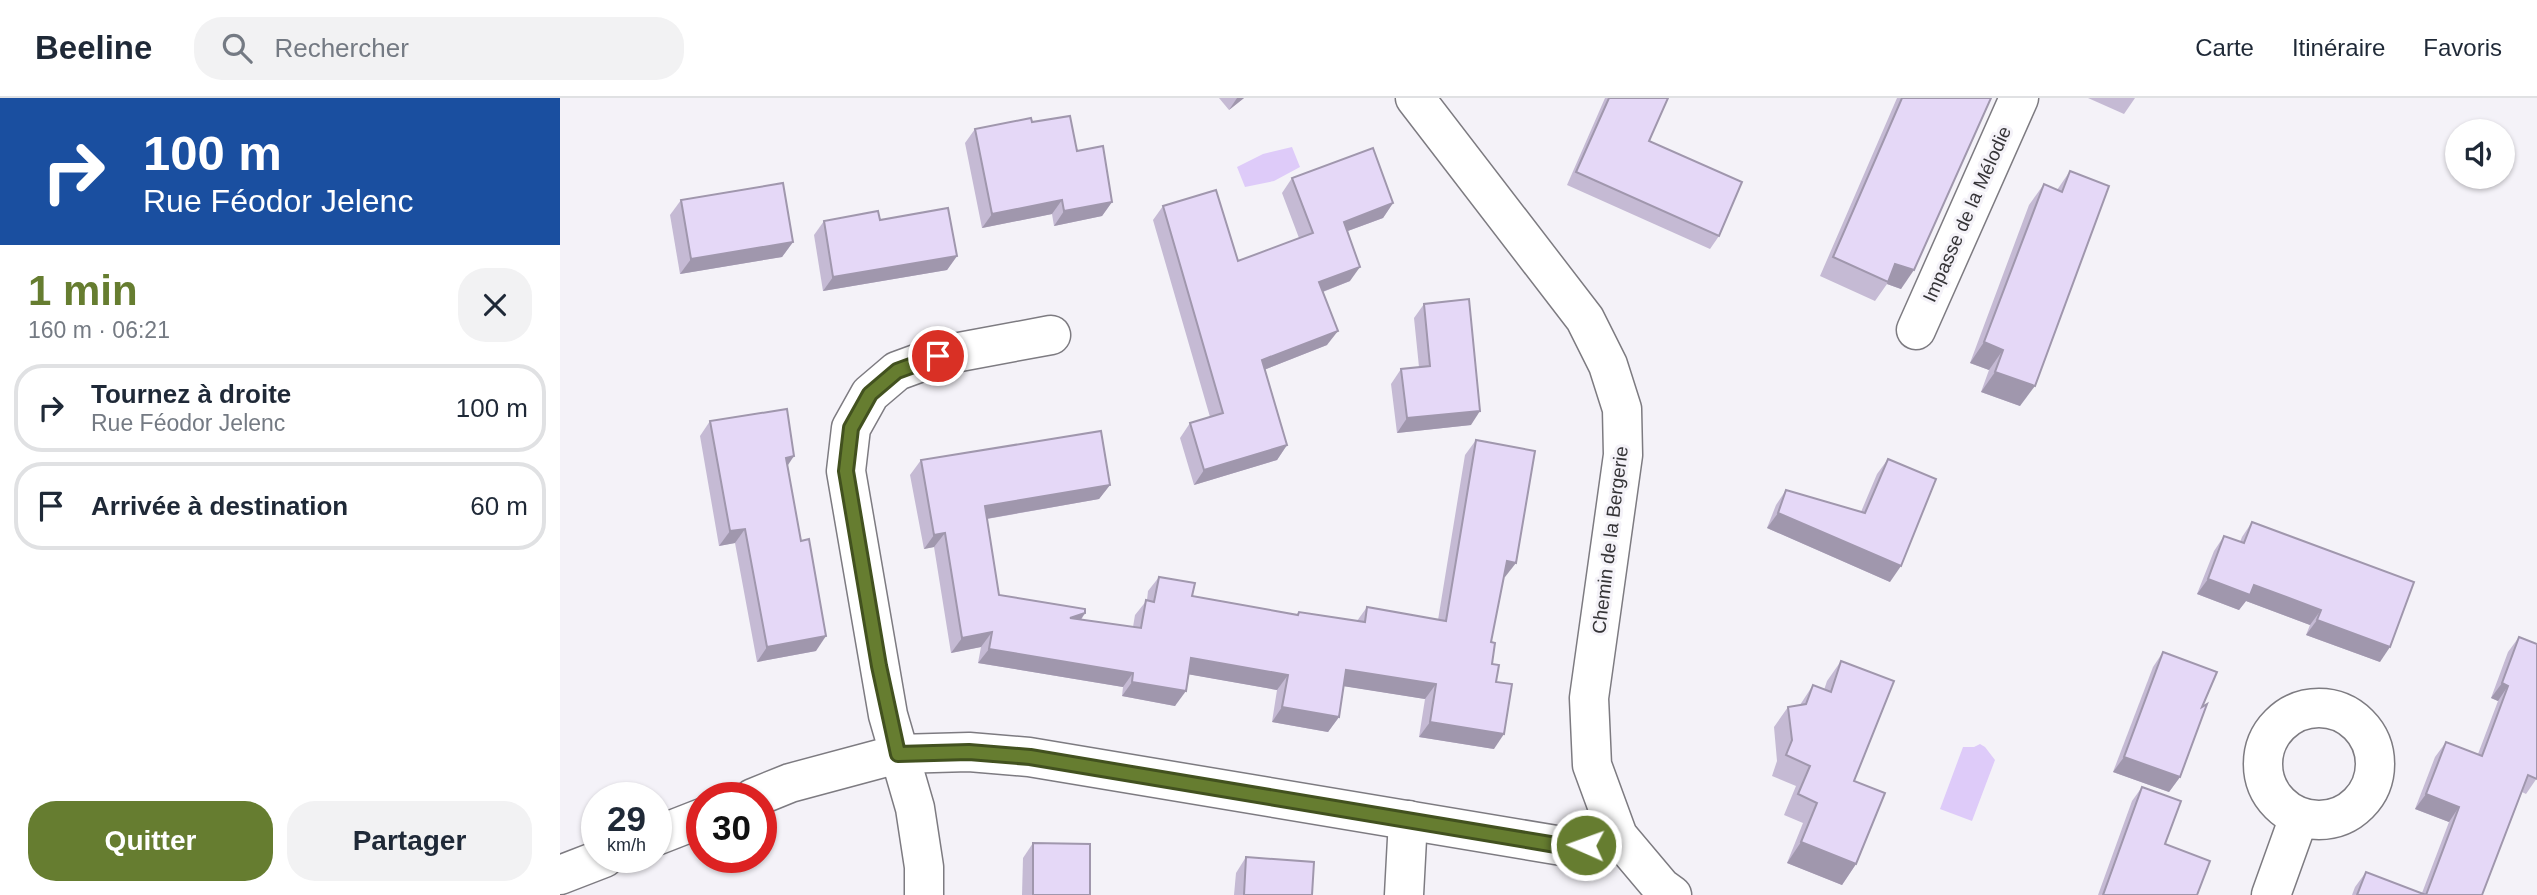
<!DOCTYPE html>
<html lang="fr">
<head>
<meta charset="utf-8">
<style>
	body { margin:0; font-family:Arial,sans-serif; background:#f2f2f3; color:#1f2937; height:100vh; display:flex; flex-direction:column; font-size:26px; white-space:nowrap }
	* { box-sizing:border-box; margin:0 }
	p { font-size:23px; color:#747a83 }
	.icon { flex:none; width:38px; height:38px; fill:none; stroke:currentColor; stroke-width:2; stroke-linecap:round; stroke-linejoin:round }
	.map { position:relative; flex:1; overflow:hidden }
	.details { display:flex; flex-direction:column; background:#fff; width:560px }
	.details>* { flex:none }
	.guide { background:#1a4fa0; color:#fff; overflow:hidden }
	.buttons { position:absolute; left:1885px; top:21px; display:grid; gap:14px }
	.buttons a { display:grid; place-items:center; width:70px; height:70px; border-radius:50%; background:#fff; box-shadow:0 2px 5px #0004; font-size:35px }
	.speed { position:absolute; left:21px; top:684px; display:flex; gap:14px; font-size:35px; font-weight:700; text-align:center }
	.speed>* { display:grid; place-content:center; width:91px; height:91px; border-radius:50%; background:#fff; box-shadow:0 2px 5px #0004; line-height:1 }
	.speed small { font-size:18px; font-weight:400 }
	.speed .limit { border:10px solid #d22; background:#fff; color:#111 }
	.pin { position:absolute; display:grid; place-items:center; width:60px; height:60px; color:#fff; margin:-30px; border:4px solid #fff; border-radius:50%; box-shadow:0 2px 7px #0007 }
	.me { position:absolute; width:77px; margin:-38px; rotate:272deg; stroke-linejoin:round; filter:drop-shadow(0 0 5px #0008) }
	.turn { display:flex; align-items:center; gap:24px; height:147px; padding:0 28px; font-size:32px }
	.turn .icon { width:91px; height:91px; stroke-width:2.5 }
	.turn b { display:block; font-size:49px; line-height:60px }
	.round { display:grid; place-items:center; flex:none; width:74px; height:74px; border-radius:28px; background:#f2f2f3 }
	.summary { display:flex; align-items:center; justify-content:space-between; height:119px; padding:0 28px }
	h1 { font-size:42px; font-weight:800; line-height:52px; color:#667d30 }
	.cta { display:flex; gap:14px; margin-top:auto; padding:14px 28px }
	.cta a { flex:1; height:80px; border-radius:28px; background:#667d30; color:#fff; font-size:28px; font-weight:800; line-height:80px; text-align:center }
	.cta a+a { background:#f2f2f3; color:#1f2937 }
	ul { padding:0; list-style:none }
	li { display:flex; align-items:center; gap:21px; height:88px; margin:0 14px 10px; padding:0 14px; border:4px solid #e0e1e3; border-radius:28px }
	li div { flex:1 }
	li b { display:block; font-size:26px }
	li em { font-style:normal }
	header { display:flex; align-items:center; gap:42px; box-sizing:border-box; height:98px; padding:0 35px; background:#fff; border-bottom:2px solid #e0e1e3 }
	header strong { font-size:33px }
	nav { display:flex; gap:38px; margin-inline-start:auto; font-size:24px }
	.search { width:490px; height:63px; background:#f2f2f3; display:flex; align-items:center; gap:18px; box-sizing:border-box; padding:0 24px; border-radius:28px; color:#747a83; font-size:26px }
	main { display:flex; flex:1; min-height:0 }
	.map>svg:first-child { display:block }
	.water { fill:#decbf9 }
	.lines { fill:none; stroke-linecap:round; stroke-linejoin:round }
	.street-casing { stroke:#7d7b81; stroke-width:41 }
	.street { stroke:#fff; stroke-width:38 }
	.wall { fill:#c5bad4 }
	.shaded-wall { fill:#a097ad }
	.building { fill:#e5d8f7; stroke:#a097ad; stroke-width:2 }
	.route-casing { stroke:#42511f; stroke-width:18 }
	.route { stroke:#667d30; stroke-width:12 }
	.labels { text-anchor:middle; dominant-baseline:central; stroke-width:6; stroke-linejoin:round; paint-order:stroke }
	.street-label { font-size:19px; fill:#343336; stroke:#f4f2f8 }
</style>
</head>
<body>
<header>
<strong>Beeline</strong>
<div class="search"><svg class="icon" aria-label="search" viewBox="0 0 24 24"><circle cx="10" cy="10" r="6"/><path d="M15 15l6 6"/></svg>Rechercher</div>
<nav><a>Carte</a><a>Itinéraire</a><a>Favoris</a></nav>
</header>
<main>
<section class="details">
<div class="guide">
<div class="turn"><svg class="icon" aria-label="right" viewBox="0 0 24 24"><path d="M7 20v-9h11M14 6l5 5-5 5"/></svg><div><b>100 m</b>Rue Féodor Jelenc</div></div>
</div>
<div class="summary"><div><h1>1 min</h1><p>160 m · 06:21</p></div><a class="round"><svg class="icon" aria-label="close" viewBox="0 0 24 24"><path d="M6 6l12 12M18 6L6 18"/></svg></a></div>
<ul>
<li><svg class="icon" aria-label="right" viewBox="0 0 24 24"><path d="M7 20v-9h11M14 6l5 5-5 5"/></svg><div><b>Tournez à droite</b><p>Rue Féodor Jelenc</p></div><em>100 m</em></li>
<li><svg class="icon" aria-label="arrive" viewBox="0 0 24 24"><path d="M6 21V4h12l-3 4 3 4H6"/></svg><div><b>Arrivée à destination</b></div><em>60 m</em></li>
</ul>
<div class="cta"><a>Quitter</a><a>Partager</a></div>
</section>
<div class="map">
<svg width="1977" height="797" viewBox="0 0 1977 797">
	<rect width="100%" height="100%" fill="#f4f2f8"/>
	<g class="water">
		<polygon points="732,49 740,69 714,83 685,89 677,69 703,56"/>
		<polygon points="1420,646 1425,649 1435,662 1412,723 1380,711 1403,649 1414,649"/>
	</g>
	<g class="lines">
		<defs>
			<g id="street">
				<polyline points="855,0 1025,221 1048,267 1062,311 1063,357 1029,600 1032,667 1058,738 1101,789 1112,797"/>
				<polyline points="1356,232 1459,0"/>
				<circle cx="1759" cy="666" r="56"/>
				<polyline points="193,700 230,685 338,656 409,654 469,659 1002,748 1026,747 1058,738"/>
				<polyline points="96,738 142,720"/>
				<polyline points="0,777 44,760"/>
				<polyline points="364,797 364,769 355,710 328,617 286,373 291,330 310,296 337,273 378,258 491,237"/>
				<polyline points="844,797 848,722"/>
				<polyline points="1711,797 1739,719"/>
			</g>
		</defs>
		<use href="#street" class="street-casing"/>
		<use href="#street" class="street"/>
	</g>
	<g class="wall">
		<polygon points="659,0 684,0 669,12"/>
		<polygon points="1045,0 1108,0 1089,43 1159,138 1150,151 1007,87"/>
		<polygon points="1337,0 1431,0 1341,191 1327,186 1315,203 1260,178"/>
		<polygon points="1528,0 1575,0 1564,16"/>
		<polygon points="472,24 517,53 552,104 542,118 494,128 492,116 422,130 405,45 415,31"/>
		<polygon points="1510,73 1460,308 1421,294 1429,272 1410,265 1469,107 1484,86 1497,92"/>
		<polygon points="732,80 833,105 823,120 788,133 790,183 763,194 767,247 704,272 727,347 717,362 634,387 620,340 630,325 650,319 593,122 603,108 678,163 739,140 722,95"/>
		<polygon points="121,102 233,144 222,159 120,176 110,117"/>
		<polygon points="320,122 397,158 387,172 263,193 254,137 264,123"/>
		<polygon points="864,206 911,327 837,335 831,286 841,271 859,269 854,220"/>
		<polygon points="150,323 227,368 256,553 197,564 175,445 159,448 140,338"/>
		<polygon points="916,342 945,479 944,479 931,544 932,566 936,584 934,651 859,639 865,601 784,588 779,619 768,634 712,624 717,592 628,576 615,608 562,598 563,589 418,565 421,549 391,555 374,449 364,451 350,377 361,362 550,387 539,401 427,421 439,497 525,515 521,522 573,529 575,517 587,502 588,493 599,479 632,498 736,517 739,514 797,523 807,509 878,522 905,357"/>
		<polygon points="1328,361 1330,484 1207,430 1216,407 1226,392 1301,414 1317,376"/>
		<polygon points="1692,424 1820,564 1746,537 1750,527 1686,503 1679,512 1637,496 1654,453 1664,438 1680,444 1682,439"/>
		<polygon points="1959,539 1977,680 1966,696 1962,694 1922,797 1792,797 1795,789 1806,774 1862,795 1889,724 1855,711 1875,659 1886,644 1918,656 1938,603 1931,600 1948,554"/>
		<polygon points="1603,554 1620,679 1609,694 1553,674 1593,569"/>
		<polygon points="1281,563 1294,683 1296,766 1282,787 1227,765 1243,725 1224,717 1236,688 1212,678 1217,663 1214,629 1228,609 1240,607 1253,587 1264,592 1267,583"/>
		<polygon points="1582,689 1605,746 1637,797 1538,797 1572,703"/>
		<polygon points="473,745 530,797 462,797 463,760"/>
		<polygon points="686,759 752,797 674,797 676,775"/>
	</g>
	<g class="shaded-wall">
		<polygon points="677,0 684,0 669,12"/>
		<polygon points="502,102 492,116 422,130 432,116"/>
		<polygon points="552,104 542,118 494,128 504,113"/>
		<polygon points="833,105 823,120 774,138 784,124"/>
		<polygon points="233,144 222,159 120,176 131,161"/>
		<polygon points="397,158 387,172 263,193 273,179"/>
		<polygon points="1335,166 1354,172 1341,191 1327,186"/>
		<polygon points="800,169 790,183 749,199 759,184"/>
		<polygon points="778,233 767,247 691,277 702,262"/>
		<polygon points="1424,244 1443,252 1429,272 1410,265"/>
		<polygon points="1435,274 1475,288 1460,308 1421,294"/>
		<polygon points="920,313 911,327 837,335 847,320"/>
		<polygon points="727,347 717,362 634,387 644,372"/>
		<polygon points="234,358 224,373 226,360"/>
		<polygon points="550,387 539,401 414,423 425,408"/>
		<polygon points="1218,415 1341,468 1330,484 1207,430"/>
		<polygon points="185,431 175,445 159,448 170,433"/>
		<polygon points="385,435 374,449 364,451 374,437"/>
		<polygon points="947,463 956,465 945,479 937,478"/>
		<polygon points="1648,481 1694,487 1761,512 1750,527 1686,503 1679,512 1637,496"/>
		<polygon points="525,515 515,530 510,520"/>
		<polygon points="1757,522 1830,549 1820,564 1746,537"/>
		<polygon points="432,534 421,549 391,555 402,540"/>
		<polygon points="266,538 256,553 197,564 207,549"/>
		<polygon points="429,551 573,575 563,589 418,565"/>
		<polygon points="631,560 728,577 717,592 621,575"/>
		<polygon points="786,572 876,586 865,601 776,587"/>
		<polygon points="572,584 626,593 615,608 562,598"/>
		<polygon points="1942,585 1948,588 1938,603 1931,600"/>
		<polygon points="722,609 779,619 768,634 712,624"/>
		<polygon points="870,624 944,636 934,651 859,639"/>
		<polygon points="1564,659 1620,679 1609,694 1553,674"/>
		<polygon points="1866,696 1899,709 1889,724 1855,711"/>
		<polygon points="1241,744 1296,766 1282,787 1227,765"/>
	</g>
	<g class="building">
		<polygon points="1049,0 1108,0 1089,43 1182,84 1159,138 1016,74"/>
		<polygon points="1342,0 1431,0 1354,172 1335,166 1328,184 1273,159"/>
		<polygon points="510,18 517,53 543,48 552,104 504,113 502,102 432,116 415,31 471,20 472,24"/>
		<polygon points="813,50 833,105 784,124 800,169 759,184 778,233 702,262 727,347 644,372 630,325 663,315 603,108 656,92 678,163 753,135 732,80"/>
		<polygon points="1510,73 1549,88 1475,288 1435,274 1443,252 1424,244 1484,86 1502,94"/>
		<polygon points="223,85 233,144 131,161 121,102"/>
		<polygon points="388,110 397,158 273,179 264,123 318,113 320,122"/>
		<polygon points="909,201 920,313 847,320 841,271 870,268 864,206"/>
		<polygon points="227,311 234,358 226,360 241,443 249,441 266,538 207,549 185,431 170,433 150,323"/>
		<polygon points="541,333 550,387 425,408 439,497 525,511 525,515 510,520 581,530 586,502 594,504 599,479 635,485 632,498 738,517 739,514 805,524 807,509 886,523 916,342 975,353 956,465 947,463 931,544 935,545 932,566 939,567 936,584 952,586 944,636 870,624 876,586 786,572 779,619 722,609 728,577 631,560 626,593 572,584 573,575 429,551 432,534 402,540 385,435 374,437 361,362"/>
		<polygon points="1328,361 1376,381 1341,468 1218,415 1226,392 1305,415"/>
		<polygon points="1692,424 1854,484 1830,549 1757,522 1761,512 1694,487 1690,497 1648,481 1664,438 1684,445"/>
		<polygon points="1959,539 1977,546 1977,681 1968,677 1922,797 1797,797 1806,774 1866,797 1899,709 1866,696 1886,644 1922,658 1948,588 1942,585"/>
		<polygon points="1603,554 1657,574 1642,609 1647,606 1620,679 1564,659"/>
		<polygon points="1281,563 1334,583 1294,683 1325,695 1296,766 1241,744 1257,705 1238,696 1250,668 1226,657 1232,642 1228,609 1246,606 1253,587 1271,594"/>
		<polygon points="1582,689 1621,703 1605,746 1650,763 1637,797 1543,797"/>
		<polygon points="473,745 530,746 530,797 473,797"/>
		<polygon points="686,759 754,764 752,797 684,797"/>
	</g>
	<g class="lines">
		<defs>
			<polyline id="route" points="378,258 337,273 310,296 291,330 286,373 319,568 338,656 409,654 470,659 1002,748 1026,747"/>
		</defs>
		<use href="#route" class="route-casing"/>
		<use href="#route" class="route"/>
	</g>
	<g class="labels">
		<g class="street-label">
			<text transform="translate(1407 116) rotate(-66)">Impasse de la Mélodie</text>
			<text transform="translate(1050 442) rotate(-83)">Chemin de la Bergerie</text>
		</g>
	</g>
</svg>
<div class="buttons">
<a><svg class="icon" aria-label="sound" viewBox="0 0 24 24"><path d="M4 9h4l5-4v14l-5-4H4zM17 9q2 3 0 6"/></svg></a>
</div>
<div class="speed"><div>29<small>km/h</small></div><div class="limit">30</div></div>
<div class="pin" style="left:378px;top:258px;background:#d93025"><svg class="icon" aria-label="arrive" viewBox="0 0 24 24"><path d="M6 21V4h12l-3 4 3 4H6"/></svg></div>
<svg class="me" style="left:1026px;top:747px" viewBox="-20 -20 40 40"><circle r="17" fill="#667d30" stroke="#fff" stroke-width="3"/><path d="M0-11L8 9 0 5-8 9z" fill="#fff"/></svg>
</div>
</main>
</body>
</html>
